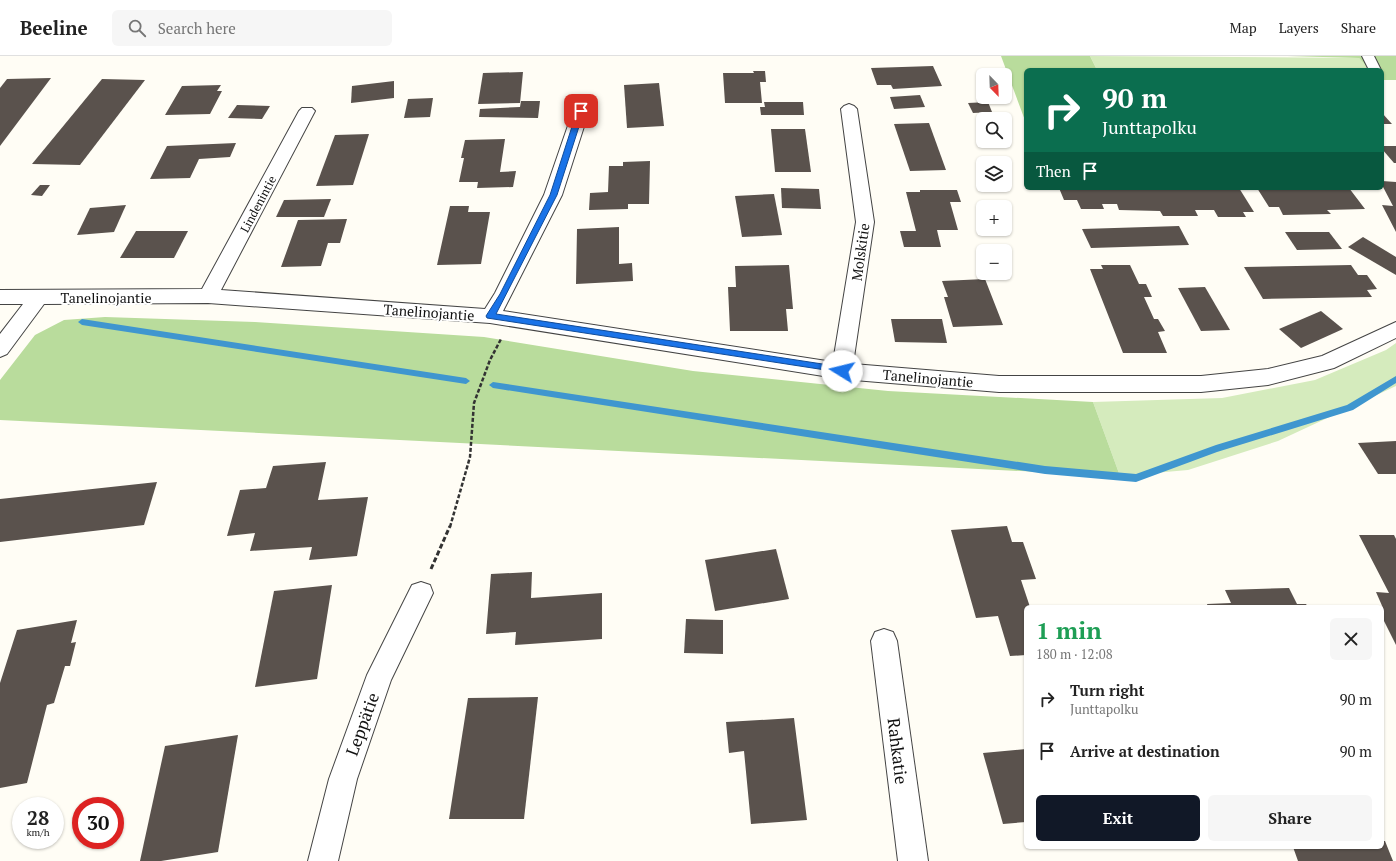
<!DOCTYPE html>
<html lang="en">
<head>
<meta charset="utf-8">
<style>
	body { margin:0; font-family:"PT Serif",serif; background:#f6f6f6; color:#222; height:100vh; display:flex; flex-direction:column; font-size:15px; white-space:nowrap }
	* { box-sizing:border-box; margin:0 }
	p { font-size:13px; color:#767676 }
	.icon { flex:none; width:22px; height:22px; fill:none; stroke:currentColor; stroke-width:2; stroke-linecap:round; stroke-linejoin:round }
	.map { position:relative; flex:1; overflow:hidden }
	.details { position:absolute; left:1024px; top:549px; width:360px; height:244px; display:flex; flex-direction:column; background:#fff; border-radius:6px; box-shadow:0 1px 3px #0004 }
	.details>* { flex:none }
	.guide { position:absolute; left:1024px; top:12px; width:360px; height:122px; border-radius:6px; box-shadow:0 1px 3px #0004; background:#0b6e4f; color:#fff; overflow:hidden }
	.needle { width:26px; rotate:157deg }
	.fabs { position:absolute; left:976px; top:12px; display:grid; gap:8px }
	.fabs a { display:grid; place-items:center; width:36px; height:36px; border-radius:6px; background:#fff; box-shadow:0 1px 3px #0004; font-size:20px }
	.speed { position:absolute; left:12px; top:741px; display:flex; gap:8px; font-size:20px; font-weight:700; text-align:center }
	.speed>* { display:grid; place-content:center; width:52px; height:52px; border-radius:50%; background:#fff; box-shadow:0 1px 3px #0004; line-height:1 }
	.speed small { font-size:10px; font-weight:400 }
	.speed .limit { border:6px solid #d22; background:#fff; color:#111 }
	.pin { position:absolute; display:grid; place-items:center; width:34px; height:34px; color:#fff; margin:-17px; border-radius:8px; box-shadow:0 2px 6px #0006 }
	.me { position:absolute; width:44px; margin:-22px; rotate:279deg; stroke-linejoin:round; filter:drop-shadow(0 0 3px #0008) }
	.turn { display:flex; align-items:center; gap:14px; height:84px; padding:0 12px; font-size:18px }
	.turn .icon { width:52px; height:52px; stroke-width:2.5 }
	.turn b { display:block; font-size:28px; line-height:34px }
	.then { display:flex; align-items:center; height:38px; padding:0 12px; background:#0003; gap:8px; font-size:15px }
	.round { display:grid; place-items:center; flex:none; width:42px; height:42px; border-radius:6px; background:#f6f6f6 }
	.head { display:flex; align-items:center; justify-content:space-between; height:68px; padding:0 12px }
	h1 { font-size:24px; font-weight:800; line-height:30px; color:#1e9e55 }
	.primary-button { display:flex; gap:8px; margin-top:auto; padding:8px 12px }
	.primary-button a { flex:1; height:46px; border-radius:6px; background:#111827; color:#fff; font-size:16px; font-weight:800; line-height:46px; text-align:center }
	.primary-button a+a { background:#f6f6f6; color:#222 }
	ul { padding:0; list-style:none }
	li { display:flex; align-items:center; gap:12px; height:52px; padding:0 12px }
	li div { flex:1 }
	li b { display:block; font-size:15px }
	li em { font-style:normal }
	header { display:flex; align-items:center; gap:24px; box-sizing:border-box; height:56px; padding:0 20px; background:#fff; border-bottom:1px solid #e0e0e0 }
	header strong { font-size:19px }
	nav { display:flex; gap:22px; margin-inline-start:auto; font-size:14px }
	.search { width:280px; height:36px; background:#f6f6f6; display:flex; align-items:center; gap:10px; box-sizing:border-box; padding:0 14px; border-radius:6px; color:#767676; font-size:15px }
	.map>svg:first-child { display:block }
	.green { fill:#d5ebbd }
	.forest { fill:#b9dc9c }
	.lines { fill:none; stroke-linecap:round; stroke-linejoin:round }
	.stream { fill:#3f96cf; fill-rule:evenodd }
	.building { fill:#5a524d }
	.service-casing { stroke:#444; stroke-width:2 }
	.minor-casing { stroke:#444; stroke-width:2 }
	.path-far1 { stroke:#333; stroke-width:2.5; stroke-dasharray:4 2; stroke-linecap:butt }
	.path { stroke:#333; stroke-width:3; stroke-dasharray:5 2.5; stroke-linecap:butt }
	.service { fill:#fff; fill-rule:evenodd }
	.minor { fill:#fff; fill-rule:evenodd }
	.route { fill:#1a73e8; stroke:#114b97 }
	.labels { text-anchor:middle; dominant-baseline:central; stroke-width:4; stroke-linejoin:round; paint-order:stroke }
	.far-street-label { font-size:12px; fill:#111; stroke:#fff }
	.street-label { font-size:14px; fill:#111; stroke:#fff }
	.near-street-label { font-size:17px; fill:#111; stroke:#fff }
</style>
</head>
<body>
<header>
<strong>Beeline</strong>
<div class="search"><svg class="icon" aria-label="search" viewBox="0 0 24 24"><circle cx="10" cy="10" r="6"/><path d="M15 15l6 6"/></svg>Search here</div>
<nav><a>Map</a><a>Layers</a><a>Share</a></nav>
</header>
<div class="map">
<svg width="1396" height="805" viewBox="0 0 1396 805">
	<rect width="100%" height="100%" fill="#fffdf5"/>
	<g class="green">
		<polygon points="1090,0 1359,2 1370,14 1097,14"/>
		<polygon points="1396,287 1396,330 1278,385 1188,414 1120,420 1093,346 1222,342 1315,324 1386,294"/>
	</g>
	<g class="forest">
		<polygon points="1001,0 1090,0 1097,14 1026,14 1026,67"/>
		<polygon points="1287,0 1396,0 1396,24 1382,24 1382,14 1370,14 1359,2"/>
		<polygon points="105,261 255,266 484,281 693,315 888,335 1093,346 1120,420 0,364 0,324 35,279 64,264"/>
	</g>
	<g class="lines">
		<g class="stream">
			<polygon points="82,263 466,322 470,325 466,328 82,269 78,266"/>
			<polygon points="1396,320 1396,327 1353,354 1217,396 1136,426 1045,418 493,332 489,329 493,326 1045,410 1136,418 1216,389 1347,349"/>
		</g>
	</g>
	<g class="building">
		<polygon points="933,10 942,30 893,33 891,29 877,29 871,12"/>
		<polygon points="753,15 765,15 766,26 760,26 762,47 725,47 723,17 754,17"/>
		<polygon points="523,16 520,47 478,48 483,17"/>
		<polygon points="51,22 0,90 0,32 7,23"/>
		<polygon points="102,23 145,24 80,109 32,108"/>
		<polygon points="394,25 394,42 351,47 352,30"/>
		<polygon points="659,27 664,70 627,72 624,29"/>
		<polygon points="221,29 217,35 222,35 210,58 165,59 182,30"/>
		<polygon points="920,39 925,51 894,53 890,41"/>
		<polygon points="433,42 430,61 404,62 408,43"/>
		<polygon points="521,45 540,45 538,62 479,61 480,53 520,51"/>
		<polygon points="764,46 803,46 804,59 761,59 760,51 765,51"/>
		<polygon points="988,46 992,56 973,57 968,47"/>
		<polygon points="237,49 270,50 262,63 228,62"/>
		<polygon points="1382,57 1392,68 1382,68"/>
		<polygon points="929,67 946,114 910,115 894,68"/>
		<polygon points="771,73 805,73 811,116 775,116"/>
		<polygon points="369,78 353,129 316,130 335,79"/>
		<polygon points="505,83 500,116 516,115 513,131 477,132 478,126 459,126 464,102 461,102 465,84"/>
		<polygon points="236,87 230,101 199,103 190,122 150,123 167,90"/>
		<polygon points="1382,90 1396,90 1396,107 1394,107 1382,93"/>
		<polygon points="650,105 649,148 628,148 628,153 589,154 590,137 608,136 609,110 623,110 623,106"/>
		<polygon points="1382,125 1396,126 1396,176 1382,149 1393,150 1382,129"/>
		<polygon points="40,129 50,129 42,140 31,139"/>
		<polygon points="781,132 819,133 821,153 782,152"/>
		<polygon points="1059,132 1239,132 1254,156 1243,156 1246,161 1218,161 1214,154 1195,154 1198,160 1163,160 1160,155 1119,154 1117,148 1102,148 1104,153 1081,153 1077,144 1064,144"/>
		<polygon points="1257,132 1349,132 1365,153 1327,154 1331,158 1283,159 1279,151 1269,151"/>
		<polygon points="920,134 957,134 961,146 950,146 958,174 937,174 941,191 904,191 900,175 916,175 906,136 920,136"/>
		<polygon points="774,138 782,179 742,181 735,140"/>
		<polygon points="331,143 324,161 276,161 284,144"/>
		<polygon points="126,149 114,176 77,179 90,152"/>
		<polygon points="450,150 469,150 468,156 490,156 481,208 437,209"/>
		<polygon points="347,163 340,187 328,187 321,210 281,211 298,164"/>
		<polygon points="1179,170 1189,189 1091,192 1082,173"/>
		<polygon points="619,171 619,208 632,207 633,225 576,228 577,173"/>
		<polygon points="136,175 188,175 174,202 120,202"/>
		<polygon points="1285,176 1329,176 1342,193 1297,194"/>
		<polygon points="1363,181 1396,201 1396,219 1348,191"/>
		<polygon points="789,209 793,253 786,253 788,275 730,275 728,231 736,231 735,210"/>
		<polygon points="1101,209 1130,209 1139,228 1146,228 1152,241 1144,241 1154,263 1158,263 1165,275 1158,276 1167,297 1123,297 1090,213 1103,213"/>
		<polygon points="1351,209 1358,219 1367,219 1377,233 1367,234 1372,241 1263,243 1244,211"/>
		<polygon points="985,223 1003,269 953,271 944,241 948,241 942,225"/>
		<polygon points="1205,231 1230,274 1201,275 1178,232"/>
		<polygon points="1321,255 1343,273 1301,292 1279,273"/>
		<polygon points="891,263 942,263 947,287 895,286"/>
		<polygon points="1396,385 1396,418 1378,418 1358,387"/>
		<polygon points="326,406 318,444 368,441 357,500 309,504 312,491 250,495 255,477 227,480 240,434 266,432 273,410"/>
		<polygon points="157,426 144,469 0,486 0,443"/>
		<polygon points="1007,470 1012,486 1023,486 1036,523 1021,524 1030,551 1026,551 1026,599 1010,600 998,560 976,562 951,474"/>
		<polygon points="1359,479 1394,479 1396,483 1396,589 1382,561 1383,552 1376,536 1389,537"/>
		<polygon points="776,493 789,543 715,555 705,504"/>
		<polygon points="532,516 531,542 602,537 602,583 515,589 516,576 486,578 491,518"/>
		<polygon points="332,529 317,623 255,631 274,535"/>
		<polygon points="1289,532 1297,548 1306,548 1308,551 1208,551 1207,548 1231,547 1225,534"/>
		<polygon points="686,563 723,564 723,598 684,597"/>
		<polygon points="77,564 71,587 76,586 70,610 65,610 54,647 47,649 27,727 0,732 0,627 17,574"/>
		<polygon points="538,641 524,763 449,763 468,642"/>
		<polygon points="794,662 807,764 751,768 744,695 729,697 726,666"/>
		<polygon points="238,679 218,796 161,805 140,805 165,690"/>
		<polygon points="1026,693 1026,766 1003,768 983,697"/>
		<polygon points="1382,785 1385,785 1393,805 1298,805 1293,791 1382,791"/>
	</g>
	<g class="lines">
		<defs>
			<polygon id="service" points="1362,0 1374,0 1381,14 1369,14"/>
			<g id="minor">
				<polygon points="849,48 854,50 857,53 874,166 853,308 999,320 1201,320 1268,313 1322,300 1396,266 1396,282 1334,312 1268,329 1201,336 999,336 842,323 490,267 208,247 44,248 7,298 0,301 0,278 23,248 0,248 0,234 202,233 299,55 302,52 312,52 315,55 221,234 485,253 495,237 544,139 573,55 576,52 586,52 589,55 562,139 503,255 833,306 856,166 841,53 844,50"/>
				<polygon points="421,526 430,529 433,537 391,624 357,723 338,805 308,805 329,723 367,619 412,529"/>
				<polygon points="884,573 893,576 897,585 928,805 898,805 871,585 875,576"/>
			</g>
		</defs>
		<use href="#service" class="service-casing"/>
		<use href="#minor" class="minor-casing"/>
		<polyline class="path-far1" points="450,471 470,401 474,347 490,304 501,283"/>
		<polyline class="path" points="431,513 450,470"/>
		<use href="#service" class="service"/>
		<use href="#minor" class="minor"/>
	</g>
	<polygon class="route" points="581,53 584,55 557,139 496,258 842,311 845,312 845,317 487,262 486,260 500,238 550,139 577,55"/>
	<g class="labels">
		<g class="far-street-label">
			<text transform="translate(258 148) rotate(-62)">Lindenintie</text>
		</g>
		<g class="street-label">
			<text transform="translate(860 196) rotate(-82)">Molskitie</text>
			<text x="106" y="241">Tanelinojantie</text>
			<text transform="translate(429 256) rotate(4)">Tanelinojantie</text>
			<text transform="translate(928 322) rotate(5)">Tanelinojantie</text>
		</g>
		<g class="near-street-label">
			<text transform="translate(362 668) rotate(-70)">Leppätie</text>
			<text transform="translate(898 695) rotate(83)">Rahkatie</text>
		</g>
	</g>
</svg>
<div class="fabs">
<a><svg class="needle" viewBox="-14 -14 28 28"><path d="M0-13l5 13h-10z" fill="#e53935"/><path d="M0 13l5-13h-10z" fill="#767676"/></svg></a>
<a><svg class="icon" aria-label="search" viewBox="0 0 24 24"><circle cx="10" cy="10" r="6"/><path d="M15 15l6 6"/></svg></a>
<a><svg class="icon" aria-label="layers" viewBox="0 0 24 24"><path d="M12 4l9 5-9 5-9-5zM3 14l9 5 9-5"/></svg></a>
<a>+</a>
<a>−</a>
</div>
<div class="speed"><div>28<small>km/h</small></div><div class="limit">30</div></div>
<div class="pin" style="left:581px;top:55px;background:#d93025"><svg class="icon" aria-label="arrive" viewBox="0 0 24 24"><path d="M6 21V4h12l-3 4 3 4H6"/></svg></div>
<svg class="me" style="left:842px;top:315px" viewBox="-20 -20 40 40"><circle r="19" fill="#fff"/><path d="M0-13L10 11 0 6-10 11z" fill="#1a73e8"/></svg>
<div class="guide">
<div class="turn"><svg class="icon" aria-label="right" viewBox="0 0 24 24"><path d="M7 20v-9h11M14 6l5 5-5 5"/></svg><div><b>90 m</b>Junttapolku</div></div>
<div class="then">Then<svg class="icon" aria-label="arrive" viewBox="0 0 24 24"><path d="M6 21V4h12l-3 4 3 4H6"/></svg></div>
</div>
<section class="details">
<div class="head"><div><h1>1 min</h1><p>180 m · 12:08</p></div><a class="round"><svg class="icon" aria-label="close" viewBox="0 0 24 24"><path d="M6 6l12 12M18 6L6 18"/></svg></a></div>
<ul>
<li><svg class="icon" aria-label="right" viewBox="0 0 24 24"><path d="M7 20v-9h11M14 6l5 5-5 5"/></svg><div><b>Turn right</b><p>Junttapolku</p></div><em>90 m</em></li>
<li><svg class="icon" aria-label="arrive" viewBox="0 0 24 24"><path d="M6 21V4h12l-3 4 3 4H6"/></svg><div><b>Arrive at destination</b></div><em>90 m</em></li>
</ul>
<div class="primary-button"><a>Exit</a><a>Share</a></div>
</section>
</div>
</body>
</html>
